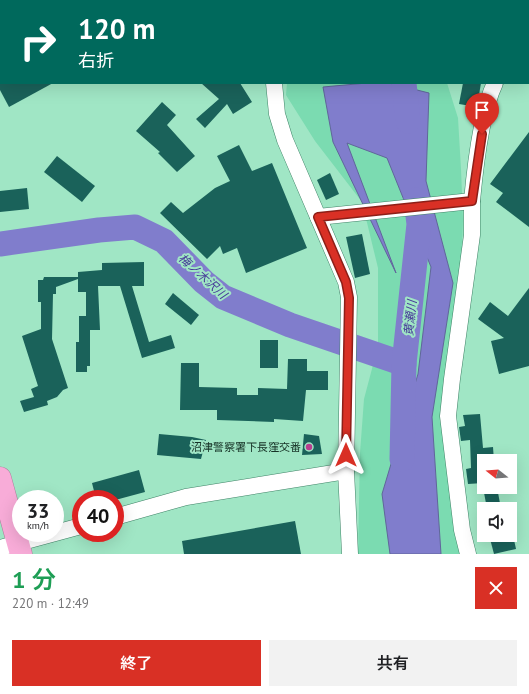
<!DOCTYPE html>
<html lang="ja">
<head>
<meta charset="utf-8">
<style>
	body { margin:0; font-family:"PT Sans","Noto Sans JP",sans-serif; background:#f2f2f2; color:#202124; height:100vh; display:flex; flex-direction:column; font-size:15px; white-space:nowrap }
	* { box-sizing:border-box; margin:0 }
	p { font-size:13px; color:#757577 }
	.icon { flex:none; width:22px; height:22px; fill:none; stroke:currentColor; stroke-width:2; stroke-linecap:round; stroke-linejoin:round }
	.map { position:relative; height:554px; overflow:hidden }
	.sheet { display:flex; flex-direction:column; background:#fff; flex:1 }
	.sheet>* { flex:none }
	.guide { position:absolute; left:0px; top:0px; width:529px; height:84px; box-shadow:0 4px 16px #0002; background:#00695c; color:#fff; overflow:hidden }
	.needle { width:26px; rotate:287deg }
	.fabs { position:absolute; left:477px; top:454px; display:grid; gap:8px }
	.fabs a { display:grid; place-items:center; width:40px; height:40px; border-radius:0px; background:#fff; box-shadow:0 4px 16px #0002; font-size:20px }
	.speed { position:absolute; left:12px; top:490px; display:flex; gap:8px; font-size:20px; font-weight:700; text-align:center }
	.speed>* { display:grid; place-content:center; width:52px; height:52px; border-radius:50%; background:#fff; box-shadow:0 4px 16px #0002; line-height:1 }
	.speed small { font-size:10px; font-weight:400 }
	.speed .limit { border:6px solid #d22; background:#fff; color:#111 }
	.pin { position:absolute; display:grid; place-items:center; width:34px; height:34px; color:#fff; margin:-41px -17px; border-radius:50% 50% 50% 0; rotate:-45deg; box-shadow:0 0 4px #0007 }
	.pin .icon { rotate:45deg }
	.me { position:absolute; width:44px; margin:-22px; rotate:0deg; stroke-linejoin:round; filter:drop-shadow(0 0 3px #0008) }
	.turn { display:flex; align-items:center; gap:14px; height:84px; padding:0 12px; font-size:18px }
	.turn .icon { width:52px; height:52px; stroke-width:2.5 }
	.turn b { display:block; font-size:28px; line-height:34px }
	.round { display:grid; place-items:center; flex:none; width:42px; height:42px; border-radius:0px; background:#f2f2f2 }
	.headline { display:flex; align-items:center; justify-content:space-between; height:68px; padding:0 12px }
	h1 { font-size:24px; font-weight:600; line-height:30px; color:#1e9e55 }
	.primary-button { display:flex; gap:8px; margin-top:auto; padding:8px 12px }
	.primary-button a { flex:1; height:46px; border-radius:0px; background:#d93025; color:#fff; font-size:16px; font-weight:600; line-height:46px; text-align:center }
	.primary-button a+a { background:#f2f2f2; color:#202124 }
	.map>svg:first-child { display:block }
	.green { fill:#7bdbb1 }
	.water { fill:#807dcc; stroke:#60669a }
	.lines { fill:none; stroke-linecap:round; stroke-linejoin:round }
	.stream { stroke:#60669a; stroke-width:4 }
	.river { stroke:#807dcc; stroke-width:25 }
	.building { fill:#1a625a }
	.minor-casing { stroke:#3f8367; stroke-width:17 }
	.highway-casing { stroke:#a9819a; stroke-width:23 }
	.minor { stroke:#fff; stroke-width:16 }
	.highway { stroke:#f8acd8; stroke-width:22 }
	.route-casing { stroke:#8d1f18; stroke-width:10 }
	.route { stroke:#d93025; stroke-width:7 }
	.poi-dot { fill:#b93e8f; stroke:#a0e6c5; stroke-width:1.5 }
	.labels { text-anchor:middle; dominant-baseline:central; stroke-width:4; stroke-linejoin:round; paint-order:stroke }
	.poi-label { font-size:11px; fill:#163226; stroke:#a0e6c5; text-anchor:end }
	.water-label { font-size:12px; font-style:italic; fill:#473b98; stroke:#a0e6c5 }
</style>
</head>
<body>
<div class="map">
<svg width="529" height="554" viewBox="0 0 529 554">
	<rect width="100%" height="100%" fill="#a0e6c5"/>
	<g class="green">
		<polygon points="289,0 430,0 289,1"/>
		<polygon points="287,83 447,83 458,118 461,169 463,219 460,318 446,385 461,554 358,554 360,453 364,399 378,346 378,268 362,202 315,141 286,95"/>
	</g>
	<polygon class="water" points="367,83 389,83 429,93 426,181 453,283 432,417 441,554 390,554 382,494 418,374 431,267 387,158 347,143 396,273 333,142 323,87"/>
	<g class="lines">
		<polyline class="stream" points="310,0 311,1"/>
		<g class="river">
			<polyline points="404,83 408,121"/>
			<polyline points="0,244 99,230 135,227 164,241 204,282 223,297 290,325 404,364"/>
			<polyline points="402,459 404,364 419,224 416,200"/>
		</g>
	</g>
	<g class="building">
		<polygon points="0,83 53,83 9,107 0,90"/>
		<polygon points="201,83 240,83 252,102 233,114 227,104 205,128 196,119 219,99"/>
		<polygon points="463,83 481,83 477,107 459,104"/>
		<polygon points="162,102 176,115 167,125 195,156 177,172 158,153 160,152 136,131"/>
		<polygon points="529,132 529,227 496,202 503,193 490,184"/>
		<polygon points="239,145 252,171 272,163 307,248 246,273 237,248 223,254 220,246 207,259 160,213 171,202 183,213 215,188 230,181 217,156"/>
		<polygon points="57,156 95,186 82,202 44,172"/>
		<polygon points="330,173 339,194 326,200 317,180"/>
		<polygon points="27,188 29,209 0,212 0,191"/>
		<polygon points="362,234 370,274 355,278 346,237"/>
		<polygon points="144,262 144,286 132,286 149,342 171,335 175,348 142,358 120,286 98,286 100,330 90,330 90,366 87,366 87,372 76,372 76,342 79,342 79,316 86,316 86,292 78,292 78,279 56,287 56,294 53,294 52,339 68,388 63,390 57,397 47,401 48,405 24,412 20,401 34,397 31,389 38,386 22,336 41,329 41,302 38,302 38,280 43,280 44,277 78,277 78,272 102,270 102,263"/>
		<polygon points="529,288 529,366 499,374 491,341 504,338 478,319 490,302 508,316"/>
		<polygon points="173,293 199,315 191,325 165,304"/>
		<rect x="260" y="340" width="18" height="28"/>
		<polygon points="288,359 307,359 307,371 328,371 328,390 306,390 303,421 274,419 274,422 217,420 217,410 180,410 181,363 199,363 199,387 237,388 237,395 258,395 258,388 287,389"/>
		<polygon points="480,414 483,448 493,447 494,461 481,462 483,483 468,484 466,469 471,468 470,440 461,441 459,427 465,426 463,415"/>
		<polygon points="159,434 192,437 206,440 201,459 157,455"/>
		<polygon points="304,434 319,436 322,454 302,455"/>
		<polygon points="139,470 145,492 119,499 96,499 92,483"/>
		<polygon points="483,487 497,487 501,509 487,509"/>
		<polygon points="295,521 301,554 184,554 182,541"/>
		<polygon points="489,535 513,535 516,549 494,554"/>
	</g>
	<g class="lines">
		<defs>
			<g id="minor">
				<polyline points="267,0 267,1"/>
				<polyline points="465,0 466,1"/>
				<polyline points="528,34 529,34"/>
				<polyline points="528,68 529,68"/>
				<polyline points="274,83 277,114 285,140 346,282 349,297 346,471 350,554"/>
				<path d="M318 217 472 201C475 168 481 112 495 83"/>
				<polyline points="115,517 186,497 346,471"/>
				<polyline points="0,548 81,526"/>
				<polyline points="468,554 462,530 448,416 452,379 472,235 472,201"/>
			</g>
			<polyline id="highway" points="0,478 21,554"/>
		</defs>
		<use href="#minor" class="minor-casing"/>
		<use href="#highway" class="highway-casing"/>
		<use href="#minor" class="minor"/>
		<use href="#highway" class="highway"/>
	</g>
	<g class="lines">
		<defs>
			<polyline id="route" points="346,455 349,298 346,282 318,217 472,201 482,134"/>
		</defs>
		<use href="#route" class="route-casing"/>
		<use href="#route" class="route"/>
	</g>
	<circle class="poi-dot" cx="309" cy="447" r="4"/>
	<g class="labels">
		<g class="poi-label">
			<text x="301" y="447">沼津警察署下長窪交番</text>
		</g>
		<g class="water-label">
			<text transform="translate(203 276) rotate(42)">梅ノ木沢川</text>
			<text transform="translate(410 318) rotate(-84)">黄瀬川</text>
		</g>
	</g>
</svg>
<div class="fabs">
<a><svg class="needle" viewBox="-14 -14 28 28"><path d="M0-13l5 13h-10z" fill="#e53935"/><path d="M0 13l5-13h-10z" fill="#757577"/></svg></a>
<a><svg class="icon" aria-label="sound" viewBox="0 0 24 24"><path d="M4 9h4l5-4v14l-5-4H4zM17 9q2 3 0 6"/></svg></a>
</div>
<div class="speed"><div>33<small>km/h</small></div><div class="limit">40</div></div>
<div class="pin" style="left:482px;top:134px;background:#d93025"><svg class="icon" aria-label="arrive" viewBox="0 0 24 24"><path d="M6 21V4h12l-3 4 3 4H6"/></svg></div>
<svg class="me" style="left:346px;top:455px" viewBox="-20 -20 40 40"><path d="M0-17L14 15 0 8-14 15z" fill="#d93025" stroke="#fff" stroke-width="4"/></svg>
<div class="guide">
<div class="turn"><svg class="icon" aria-label="right" viewBox="0 0 24 24"><path d="M7 20v-9h11M14 6l5 5-5 5"/></svg><div><b>120 m</b>右折</div></div>
</div>
</div>
<section class="sheet">
<div class="headline"><div><h1>1 分</h1><p>220 m · 12:49</p></div><a class="round" style="background:#d93025;color:#fff"><svg class="icon" aria-label="close" viewBox="0 0 24 24"><path d="M6 6l12 12M18 6L6 18"/></svg></a></div>
<div class="primary-button"><a>終了</a><a>共有</a></div>
</section>
</body>
</html>
